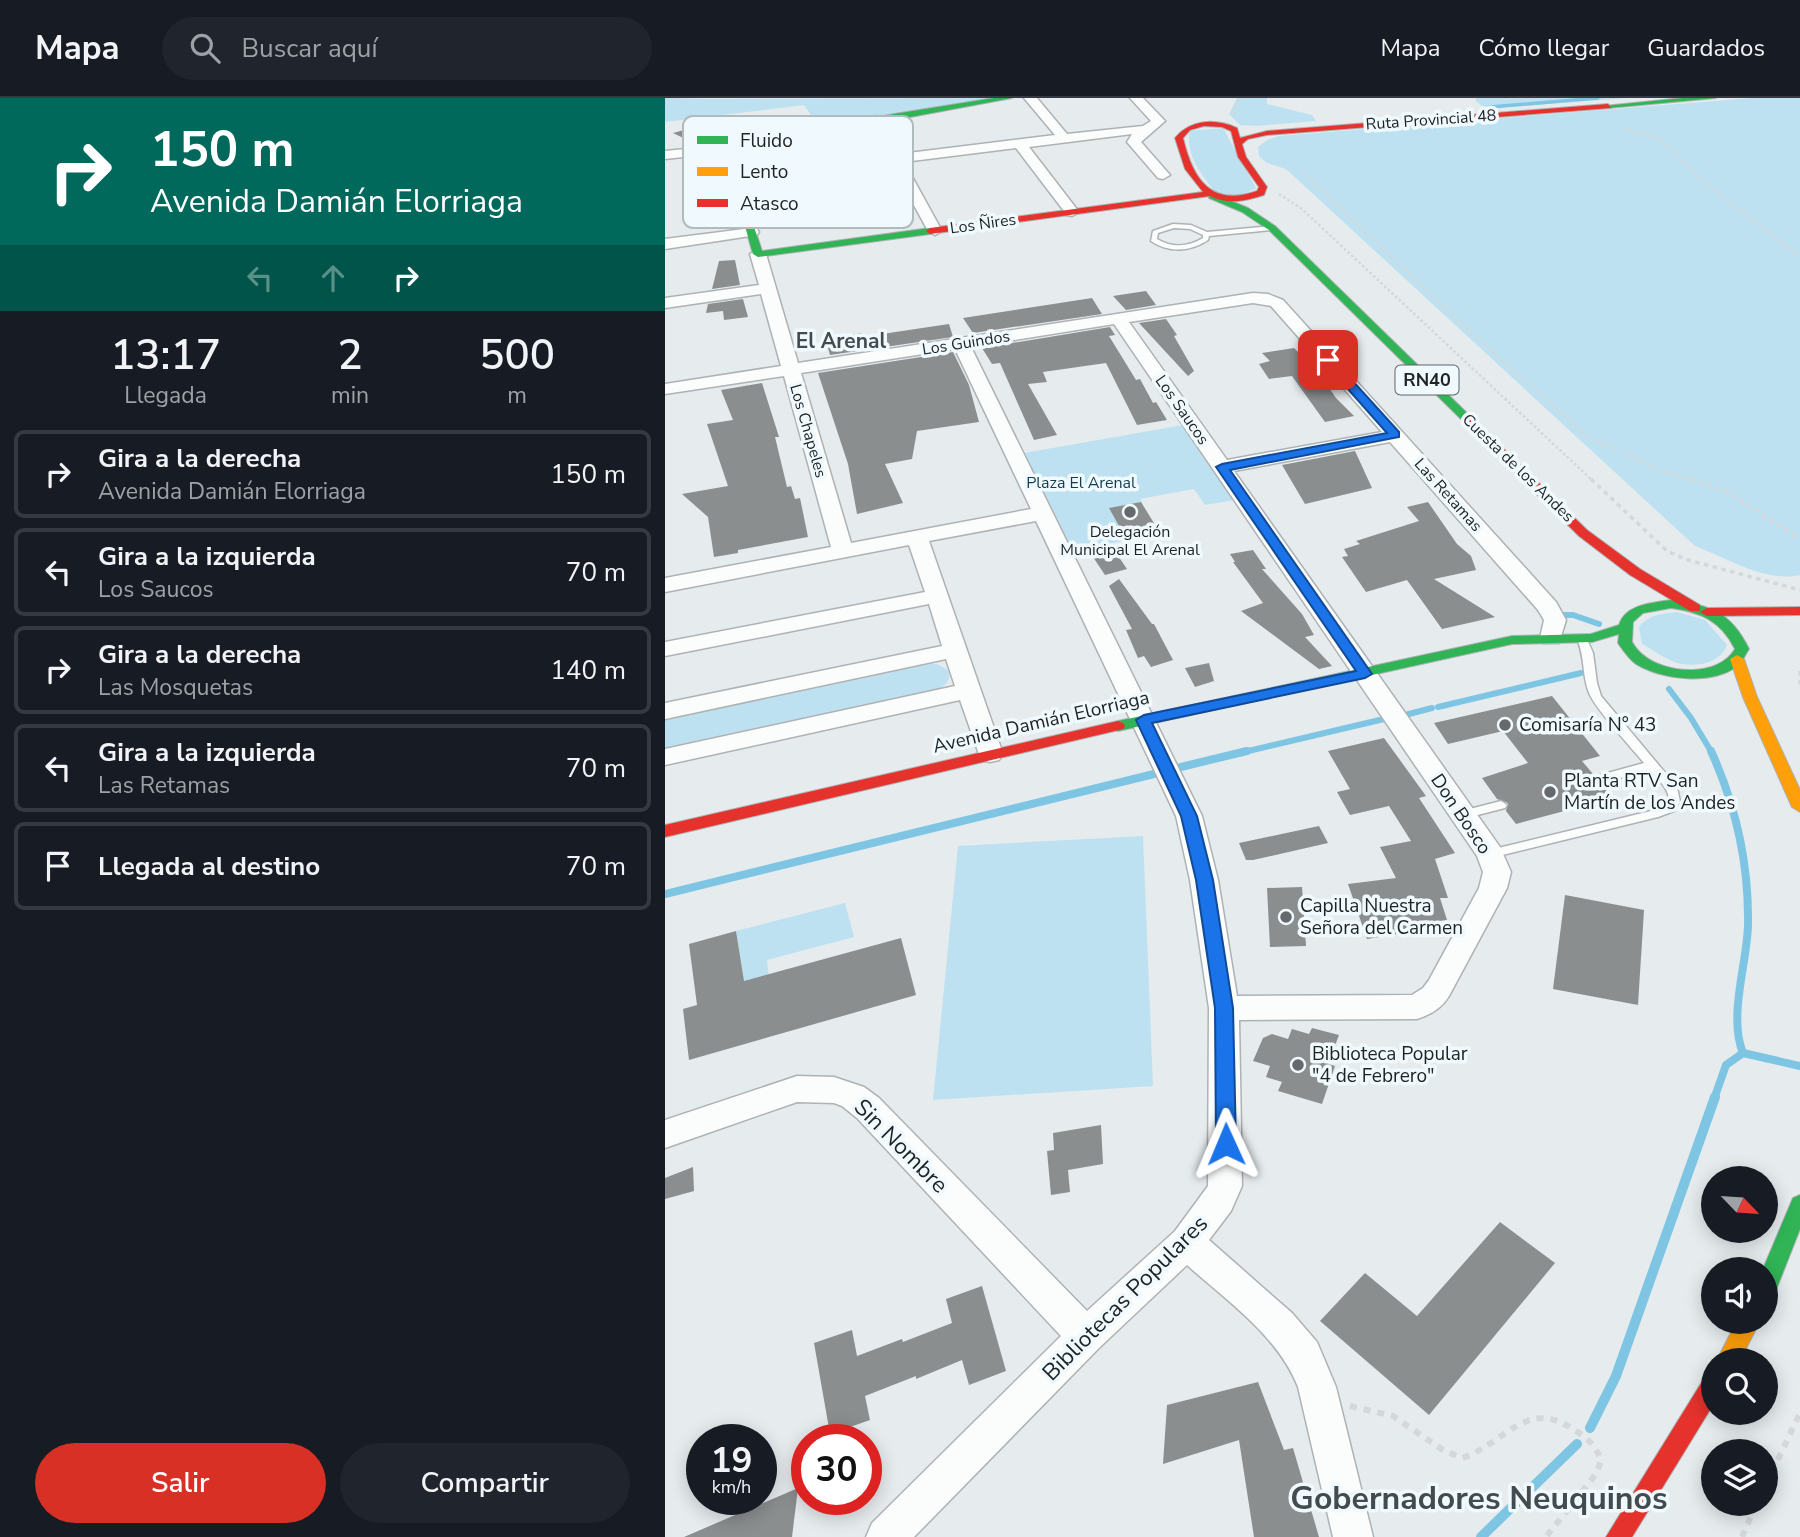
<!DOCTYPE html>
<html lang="es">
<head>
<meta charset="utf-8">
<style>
	body { margin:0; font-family:"Nunito Sans",sans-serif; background:#20242c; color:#f1f3f6; height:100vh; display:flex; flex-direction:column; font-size:26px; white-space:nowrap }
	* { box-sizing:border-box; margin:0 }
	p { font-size:23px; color:#9ea1a6 }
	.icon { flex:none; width:38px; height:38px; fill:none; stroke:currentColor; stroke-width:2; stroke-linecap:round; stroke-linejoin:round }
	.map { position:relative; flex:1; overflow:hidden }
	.details { display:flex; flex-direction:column; background:#171b24; width:665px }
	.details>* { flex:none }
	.banner { background:#00695c; color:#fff; overflow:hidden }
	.needle { width:46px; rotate:115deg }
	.tools { position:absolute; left:1036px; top:1068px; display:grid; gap:14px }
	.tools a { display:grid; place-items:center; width:77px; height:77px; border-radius:50%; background:#171b24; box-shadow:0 4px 18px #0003; font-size:35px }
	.speed { position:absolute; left:21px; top:1326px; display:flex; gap:14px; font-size:35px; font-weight:700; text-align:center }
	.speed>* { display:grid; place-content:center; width:91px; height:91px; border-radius:50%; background:#171b24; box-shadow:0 4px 18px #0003; line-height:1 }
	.speed small { font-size:18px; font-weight:400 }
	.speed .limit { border:10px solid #d22; background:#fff; color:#111 }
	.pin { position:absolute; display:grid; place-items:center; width:60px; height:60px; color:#fff; margin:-30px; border-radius:14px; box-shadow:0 4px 10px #0006 }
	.me { position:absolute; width:77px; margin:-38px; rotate:359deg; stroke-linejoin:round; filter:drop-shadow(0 0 5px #0008) }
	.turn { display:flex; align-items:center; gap:24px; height:147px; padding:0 35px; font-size:32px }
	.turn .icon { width:91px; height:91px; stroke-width:2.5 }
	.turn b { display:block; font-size:49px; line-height:60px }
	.lanes { display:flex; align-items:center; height:66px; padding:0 35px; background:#0003; justify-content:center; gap:35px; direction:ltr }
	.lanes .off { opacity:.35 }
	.eta { display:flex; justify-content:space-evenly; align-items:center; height:119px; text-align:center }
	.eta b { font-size:42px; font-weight:600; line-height:49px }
	.cta { display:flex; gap:14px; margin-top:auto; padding:14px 35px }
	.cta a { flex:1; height:80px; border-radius:42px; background:#d93025; color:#fff; font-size:28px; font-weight:600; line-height:80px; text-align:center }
	.cta a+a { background:#20242c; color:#f1f3f6 }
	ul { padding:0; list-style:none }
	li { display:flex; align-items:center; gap:21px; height:88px; margin:0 14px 10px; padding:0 21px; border:4px solid #363941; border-radius:10px }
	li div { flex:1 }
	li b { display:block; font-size:26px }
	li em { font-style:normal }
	header { display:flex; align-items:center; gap:42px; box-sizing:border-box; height:98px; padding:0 35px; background:#171b24; border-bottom:2px solid #363941 }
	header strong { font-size:33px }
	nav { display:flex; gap:38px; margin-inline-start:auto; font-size:24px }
	.search { width:490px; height:63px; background:#20242c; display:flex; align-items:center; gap:18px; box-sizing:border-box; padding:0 24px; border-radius:38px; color:#9ea1a6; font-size:26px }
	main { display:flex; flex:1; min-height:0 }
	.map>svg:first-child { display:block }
	.green { fill:#bee1f1 }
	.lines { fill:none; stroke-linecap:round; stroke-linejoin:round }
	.stream-far3 { stroke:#7ec5e4; stroke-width:3.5 }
	.stream-far2 { stroke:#7ec5e4; stroke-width:6 }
	.stream-far1 { stroke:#7ec5e4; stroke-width:8 }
	.stream { stroke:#7ec5e4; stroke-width:10 }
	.building { fill:#8a8e8f }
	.lane-casing { stroke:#aeb2b4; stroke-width:3 }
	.street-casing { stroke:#aeb2b4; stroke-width:3 }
	.fast-casing { stroke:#aeb2b4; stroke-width:2 }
	.slow-casing { stroke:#aeb2b4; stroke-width:2 }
	.jam-casing { stroke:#aeb2b4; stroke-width:2 }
	.path-far2 { stroke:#d5d7d8; stroke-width:2.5; stroke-dasharray:2.5 2.5; stroke-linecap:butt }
	.path-far1 { stroke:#d5d7d8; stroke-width:3.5; stroke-dasharray:4.5 4.5; stroke-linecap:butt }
	.path { stroke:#d5d7d8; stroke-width:6; stroke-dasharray:7 7; stroke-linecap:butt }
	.lane { fill:#fbfcfc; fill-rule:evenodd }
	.street { fill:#fbfcfc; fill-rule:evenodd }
	.fast { fill:#30b455; fill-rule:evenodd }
	.slow { fill:#ff9f0a; fill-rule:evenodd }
	.jam { fill:#e5322d; fill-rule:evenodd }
	.route { fill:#1a73e8; stroke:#114b97; stroke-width:2 }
	.poi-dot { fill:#65696b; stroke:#f0fafe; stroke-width:2.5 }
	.labels { text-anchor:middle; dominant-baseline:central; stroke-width:7; stroke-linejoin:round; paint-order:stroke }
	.far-street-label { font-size:16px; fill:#1f2324; stroke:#f0fafe }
	.far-park-label { font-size:16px; fill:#113d4f; stroke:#f0fafe }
	.far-poi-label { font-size:16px; fill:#1f2324; stroke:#f0fafe }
	.shield { fill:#f0fafe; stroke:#5e6465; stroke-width:2 }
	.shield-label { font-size:18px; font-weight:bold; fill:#1f2324 }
	.street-label { font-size:19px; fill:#1f2324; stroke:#f0fafe }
	.poi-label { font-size:19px; fill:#1f2324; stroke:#f0fafe; text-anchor:start }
	.far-district-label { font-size:21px; font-weight:bold; fill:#434b4e; stroke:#f0fafe }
	.near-street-label { font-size:23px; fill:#1f2324; stroke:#f0fafe }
	.near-district-label { font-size:32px; font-weight:bold; fill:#434b4e; stroke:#f0fafe }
	.key { fill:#f0fafe; stroke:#b1babd; stroke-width:2 }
	.key-label { font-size:19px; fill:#1f2324 }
</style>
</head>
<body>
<header>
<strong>Mapa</strong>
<div class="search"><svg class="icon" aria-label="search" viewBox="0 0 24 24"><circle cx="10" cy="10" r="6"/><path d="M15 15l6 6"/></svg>Buscar aquí</div>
<nav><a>Mapa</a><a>Cómo llegar</a><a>Guardados</a></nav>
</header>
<main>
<section class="details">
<div class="banner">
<div class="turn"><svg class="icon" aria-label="right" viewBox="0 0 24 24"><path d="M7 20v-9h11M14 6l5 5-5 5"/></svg><div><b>150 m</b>Avenida Damián Elorriaga</div></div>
<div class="lanes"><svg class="icon off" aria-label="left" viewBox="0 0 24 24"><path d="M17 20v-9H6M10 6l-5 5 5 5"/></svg><svg class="icon off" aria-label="ahead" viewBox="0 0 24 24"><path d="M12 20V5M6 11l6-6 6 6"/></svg><svg class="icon" aria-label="right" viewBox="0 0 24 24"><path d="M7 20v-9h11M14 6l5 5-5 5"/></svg></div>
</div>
<div class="eta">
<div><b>13:17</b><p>Llegada</p></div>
<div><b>2</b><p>min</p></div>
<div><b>500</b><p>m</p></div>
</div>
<ul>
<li><svg class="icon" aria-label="right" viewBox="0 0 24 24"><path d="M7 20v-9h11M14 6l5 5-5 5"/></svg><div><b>Gira a la derecha</b><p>Avenida Damián Elorriaga</p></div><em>150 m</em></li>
<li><svg class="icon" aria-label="left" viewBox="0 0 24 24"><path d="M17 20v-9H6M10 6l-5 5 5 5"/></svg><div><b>Gira a la izquierda</b><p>Los Saucos</p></div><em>70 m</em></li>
<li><svg class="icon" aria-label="right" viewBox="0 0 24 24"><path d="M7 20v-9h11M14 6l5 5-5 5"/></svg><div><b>Gira a la derecha</b><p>Las Mosquetas</p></div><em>140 m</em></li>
<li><svg class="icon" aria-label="left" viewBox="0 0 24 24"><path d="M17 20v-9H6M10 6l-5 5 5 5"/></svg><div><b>Gira a la izquierda</b><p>Las Retamas</p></div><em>70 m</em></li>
<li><svg class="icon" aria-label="arrive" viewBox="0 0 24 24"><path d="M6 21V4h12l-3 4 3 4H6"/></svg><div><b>Llegada al destino</b></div><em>70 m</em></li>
</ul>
<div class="cta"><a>Salir</a><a>Compartir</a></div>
</section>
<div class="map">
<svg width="1135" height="1439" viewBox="0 0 1135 1439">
	<rect width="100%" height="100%" fill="#e6ebee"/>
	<g class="green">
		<polygon points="0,0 46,1 333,0 155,30 139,7 0,24"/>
		<polygon points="572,0 602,0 602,6 647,17 651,23 591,28 575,27 564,16"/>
		<polygon points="812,0 962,0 829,10 818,9 810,2"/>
		<path d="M1087 0H1135V477C1101 485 1062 460 1030 448L621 71 602 65 594 58 593 49 602 42 614 38Z"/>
		<path d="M558 30 591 90 575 98 550 94C535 74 522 60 524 33Z"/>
		<polygon points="518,327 569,402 540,407 529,391 475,401 477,404 445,410 462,442 408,453 359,355"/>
		<path d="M1012 514 1040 522 1062 547C1055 567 1025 571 1007 563 997 559 987 551 977 546L974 529C984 516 997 516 1012 514Z"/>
		<path d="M258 566H272L283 572C288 584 277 590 267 594L0 652V621Z"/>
		<polygon points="478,738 488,988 268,1002 293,748"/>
		<polygon points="180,805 189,839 102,862 105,887 80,893 71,833"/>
	</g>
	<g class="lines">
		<polyline class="stream-far3" points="825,9 933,0"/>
		<g class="stream-far2">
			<polyline points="889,517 908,517 934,526"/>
			<polyline points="1004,591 1026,620 1047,655"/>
			<polyline points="773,609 916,575"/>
			<polyline points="740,617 767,610"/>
			<polyline points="575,655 719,621"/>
		</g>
		<g class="stream-far1">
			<path d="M1046 653C1071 708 1084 766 1083 827 1082 866 1063 919 1078 955"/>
			<polyline points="516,669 582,653"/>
			<polyline points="0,796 489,676"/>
			<polyline points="1049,1001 1061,967 1078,955 1135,968"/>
		</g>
		<g class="stream">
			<polyline points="925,1330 951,1278 1050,999"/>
			<polyline points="816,1439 912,1346"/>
		</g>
	</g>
	<g class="building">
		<polygon points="64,20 90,32 33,47 8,35"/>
		<polygon points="70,162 75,187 47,191 54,163"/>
		<polygon points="481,193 491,207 461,212 448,198"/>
		<polygon points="427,200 437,216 308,235 298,220"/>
		<polygon points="78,201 83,219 59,222 58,213 41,215 43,206"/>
		<polygon points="501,221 512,237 509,238 529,273 523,278 474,225"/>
		<polygon points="284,226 288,239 165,257 162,246 173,244 172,239 196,235 197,239"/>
		<polygon points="445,229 450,237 444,238 471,282 475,281 488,305 491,304 502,322 472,327 441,265 378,274 382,284 363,286 392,337 369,342 335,265 327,266 317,250"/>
		<polygon points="629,250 653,274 671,300 689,318 660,324 627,278 604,281 594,266 605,263 597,255"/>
		<polygon points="288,254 304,287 314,324 252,333 247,361 220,366 238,405 192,416 183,366 153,275"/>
		<polygon points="97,285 114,339 110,339 122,389 126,388 130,401 135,400 143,439 73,452 73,455 49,459 43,419 17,396 63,388 42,326 68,322 56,292"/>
		<polygon points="690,353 707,390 640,406 617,367"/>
		<polygon points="476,404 492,430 459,437 444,410"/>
		<polygon points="763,404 792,446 806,458 811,472 769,481 830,519 777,531 742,482 701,494 677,459 683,458 679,451 695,446 691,443 754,423 742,409"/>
		<polygon points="447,449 462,471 440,477 426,456"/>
		<polygon points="588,452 601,471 597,471 637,516 649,537 640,539 667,568 654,571 576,513 598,505 568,464 570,464 565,456"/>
		<polygon points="454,481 487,526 489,526 508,562 486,569 479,558 473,560 461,532 467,531 444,488"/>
		<polygon points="544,565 549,583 530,589 520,570"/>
		<polygon points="887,598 935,658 917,663 928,676 923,683 931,688 937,687 948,700 851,726 841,713 843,705 832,701 817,680 863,665 838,633 783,646 769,625"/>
		<polygon points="719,640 761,698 754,700 790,755 770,761 783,800 775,800 782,822 741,827 744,834 702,841 683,786 731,780 715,749 746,743 724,708 685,717 672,694 685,691 663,653"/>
		<polygon points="654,728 663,745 588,762 581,762 574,745"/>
		<polygon points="637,789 641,848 605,849 602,790"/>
		<polygon points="900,797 979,812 973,907 888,891"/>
		<polygon points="71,833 79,883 236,840 251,897 24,962 18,911 32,907 24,846"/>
		<polygon points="647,930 674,937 663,966 670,968 657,1006 613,993 617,984 601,979 605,968 588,963 598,940 607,936 623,941 627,931 644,936"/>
		<polygon points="436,1027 438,1066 403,1072 405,1094 386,1097 382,1053 389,1052 388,1035"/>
		<polygon points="28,1069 29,1093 0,1101 0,1080"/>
		<polygon points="835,1124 890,1165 764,1317 655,1223 700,1175 752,1218"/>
		<polygon points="317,1188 341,1273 304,1287 297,1262 251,1281 251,1278 200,1298 205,1322 165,1336 149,1245 187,1232 192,1258 237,1241 238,1244 287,1225 281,1201"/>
		<polygon points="593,1284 619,1352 628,1350 654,1439 589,1439 574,1342 498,1366 502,1307"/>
		<polygon points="133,1390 127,1439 19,1439"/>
	</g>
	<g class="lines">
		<defs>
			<g id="lane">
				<path d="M508 126 526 127 542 134 607 128 610 130 607 132 544 138 543 142C525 154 504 155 486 143L488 133ZM509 130 525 131 538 137V140C523 149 507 150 492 141L493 135Z"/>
				<path d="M917 538 921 539 928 555 932 585 936 598 1012 689 1015 704 1009 713 993 719 825 760 821 759 819 756 821 753 990 712C993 710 998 710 1001 707 1011 697 991 679 985 672L932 686 926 682 928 679 979 665C966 649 931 612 924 595 917 578 920 558 912 541Z"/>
				<polygon points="836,703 842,707 840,710 797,721 791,717 793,714"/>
			</g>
			<g id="street">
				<polygon points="359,0 372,0 402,36 478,28 486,23 465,0 478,0 500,23 476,44 505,77 498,81 493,80 462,44 467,36 364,49 414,114 407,118 402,117 351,50 239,64 277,133 270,137 263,133 232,76 73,96 66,92 73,88 228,68 204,22 210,18 216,22 235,56 390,37"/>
				<polygon points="60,47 67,51 65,54 0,61 0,53"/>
				<polygon points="87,130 92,131 94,134 92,137 0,151 0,141"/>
				<path d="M93 151 101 156 133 265 588 195 603 196 618 202 891 504 901 522 894 545H878L875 540 879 522 873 512 725 344 569 373 835 749 846 774 842 790 784 898C777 910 765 917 752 921L574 922 577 1088 566 1113 544 1142 627 1215 652 1244 671 1289 708 1439H668L633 1289C613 1238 562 1203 522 1167L434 1250 249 1439H201L207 1425 396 1238 192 1020 177 1008 169 1005 132 1004 0 1050V1022L132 978 169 979 199 989 214 1000 422 1213 510 1133 543 1088 544 910 525 782 511 718 371 423 264 443 338 656 334 662 325 664 316 662 295 602 0 667V651L290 588 281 561 0 621V605L277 548 264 506 0 558V544L260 494 244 447 0 494V480L166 449 119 278 0 296V286L116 268 96 196 0 210V200L94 187 85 156ZM588 205 606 208 717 334 562 362 464 224ZM449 226 812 758 818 774 814 790 764 882 758 890 747 897 572 898 553 782 537 718 306 249ZM290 251 366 411 186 445 136 275Z"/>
			</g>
			<g id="fast">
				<polygon points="329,0 347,0 64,53 97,153 265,130 269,133 265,136 93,159 88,156 57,49 229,16"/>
				<polygon points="1018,0 1051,0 943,10 939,8"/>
				<polygon points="547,95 583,110 610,128 805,318 805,322 797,322 604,132 577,114 544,100 544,96"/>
				<path d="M1006 502C1045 507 1066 514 1084 551 1080 557 1077 565 1071 569 1046 587 997 582 971 566 964 561 958 552 953 545L954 536 927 544 847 546 453 633 446 628 453 623 847 538 926 536 954 527C960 506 988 505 1006 502ZM1006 510C1036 514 1056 523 1070 551 1054 579 1002 577 978 557 974 554 970 549 967 544L968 524 978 515Z"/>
				<polygon points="1135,1097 1135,1131 1109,1197 1101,1200 1101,1171 1098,1171 1128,1100"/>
			</g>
			<g id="slow">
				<polygon points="1072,557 1079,561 1092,599 1135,692 1135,714 1127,709 1078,599 1065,561"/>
				<polygon points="1072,1223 1095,1223 1075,1262 1052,1262"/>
			</g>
			<g id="jam">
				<path d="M943 6 946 10 602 37 583 41 577 46 581 59 602 89 599 97C580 103 563 107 545 98L265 136 261 133 265 130 538 94 520 71 510 40C525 21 551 20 572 30L575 40 602 33ZM539 28 557 29 566 33 573 59 594 89 592 93C546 109 528 82 518 40L525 32Z"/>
				<polygon points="797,318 805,318 922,432 975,471 1035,507 1035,513 1025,513 965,477 914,438 797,322"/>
				<polygon points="1135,509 1135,517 1042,518 1035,514 1042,510"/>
				<polygon points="453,623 458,625 460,628 458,631 0,739 0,727"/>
				<polygon points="1048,1276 1048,1307 967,1439 941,1439 1040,1279"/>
			</g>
		</defs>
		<use href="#lane" class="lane-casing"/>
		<use href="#street" class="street-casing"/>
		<use href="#fast" class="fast-casing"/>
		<use href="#slow" class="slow-casing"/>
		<use href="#jam" class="jam-casing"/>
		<g class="path-far2">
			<polyline points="568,15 575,0"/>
			<polyline points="960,30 995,41 1044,88 1135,159"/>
			<polyline points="639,75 797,226 922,338 990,370 1030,383"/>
			<polyline points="614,96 637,111 928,383"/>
		</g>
		<g class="path-far1">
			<polyline points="926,381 1002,453 1023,462 1135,492"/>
			<polyline points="1025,381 1063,394 1135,441"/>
			<polyline points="1135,573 1135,587"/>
		</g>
		<g class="path">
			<path d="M685 1308 728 1318 778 1352 797 1360C841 1345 860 1300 908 1331 921 1339 932 1348 936 1363L931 1376 881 1439"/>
			<polyline points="1101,1387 1135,1315"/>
			<polyline points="1077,1439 1092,1405"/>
		</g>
		<use href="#lane" class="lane"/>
		<use href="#street" class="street"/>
		<use href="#fast" class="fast"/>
		<use href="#slow" class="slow"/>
		<use href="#jam" class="jam"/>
	</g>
	<polygon class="route" points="659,259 666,259 734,334 734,339 565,372 707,576 700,580 487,625 532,718 548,782 568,910 571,1046 568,1053 561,1055 554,1053 551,1046 550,910 531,782 516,718 471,622 479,617 691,573 551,369 557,366 722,335 659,264"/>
	<g class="poi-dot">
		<circle cx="465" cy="414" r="7"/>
		<circle cx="840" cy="627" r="7"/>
		<circle cx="885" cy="694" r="7"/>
		<circle cx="621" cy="819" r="7"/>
		<circle cx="633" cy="967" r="7"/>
	</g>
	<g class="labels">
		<g class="far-street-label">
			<text transform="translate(766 22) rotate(-4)">Ruta Provincial 48</text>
			<text transform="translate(318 126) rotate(-8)">Los Ñires</text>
			<text transform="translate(301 245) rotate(-9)">Los Guindos</text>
			<text transform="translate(517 312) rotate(55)">Los Saucos</text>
			<text transform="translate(143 333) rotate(74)">Los Chapeles</text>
			<text transform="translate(853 370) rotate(44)">Cuesta de los Andes</text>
			<text transform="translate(783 397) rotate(48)">Las Retamas</text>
		</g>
		<g class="far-park-label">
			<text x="416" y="385">Plaza El Arenal</text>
		</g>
		<g class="far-poi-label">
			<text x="465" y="434">Delegación<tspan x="465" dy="18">Municipal El Arenal</tspan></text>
		</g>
		<rect class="shield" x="730.5" y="267.5" width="63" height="29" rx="5"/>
		<g class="shield-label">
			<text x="762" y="282">RN40</text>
		</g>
		<g class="street-label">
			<text transform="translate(376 624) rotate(-13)">Avenida Damián Elorriaga</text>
			<text transform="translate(796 716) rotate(56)">Don Bosco</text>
		</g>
		<g class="poi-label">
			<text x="854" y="627">Comisaría N° 43</text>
			<text x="899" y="683">Planta RTV San<tspan x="899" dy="22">Martín de los Andes</tspan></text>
			<text x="635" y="808">Capilla Nuestra<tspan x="635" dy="22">Señora del Carmen</tspan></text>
			<text x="647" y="956">Biblioteca Popular<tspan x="647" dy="22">"4 de Febrero"</tspan></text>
		</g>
		<g class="far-district-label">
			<text x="176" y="243">El Arenal</text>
		</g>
		<g class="near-street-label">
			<text transform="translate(236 1048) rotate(45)">Sin Nombre</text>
			<text transform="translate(460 1200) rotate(-45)">Bibliotecas Populares</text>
		</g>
		<g class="near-district-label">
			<text x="814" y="1400">Gobernadores Neuquinos</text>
		</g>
	</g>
	<rect x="18" y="18" width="230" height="112" rx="10" class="key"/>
	<rect x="32" y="38" width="31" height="8" fill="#30b455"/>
	<rect x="32" y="69" width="31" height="9" fill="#ff9f0a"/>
	<rect x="32" y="101" width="31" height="8" fill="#e5322d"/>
	<g class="key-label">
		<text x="75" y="49">Fluido</text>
		<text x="75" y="80">Lento</text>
		<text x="75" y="112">Atasco</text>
	</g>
</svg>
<div class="tools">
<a><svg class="needle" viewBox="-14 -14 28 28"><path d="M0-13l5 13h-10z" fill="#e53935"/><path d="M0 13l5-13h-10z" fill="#9ea1a6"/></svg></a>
<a><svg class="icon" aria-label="sound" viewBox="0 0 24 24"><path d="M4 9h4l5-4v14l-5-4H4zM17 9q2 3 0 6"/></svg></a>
<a><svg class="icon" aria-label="search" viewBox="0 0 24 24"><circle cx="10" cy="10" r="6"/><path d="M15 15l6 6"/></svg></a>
<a><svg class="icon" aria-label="layers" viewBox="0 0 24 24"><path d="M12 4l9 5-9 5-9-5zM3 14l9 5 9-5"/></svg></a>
</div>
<div class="speed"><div>19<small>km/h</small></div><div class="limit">30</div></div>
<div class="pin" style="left:663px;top:262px;background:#d93025"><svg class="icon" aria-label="arrive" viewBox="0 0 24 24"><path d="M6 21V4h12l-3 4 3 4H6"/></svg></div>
<svg class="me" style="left:561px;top:1046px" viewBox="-20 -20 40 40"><path d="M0-17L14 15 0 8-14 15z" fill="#1a73e8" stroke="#fff" stroke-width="4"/></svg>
</div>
</main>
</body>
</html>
